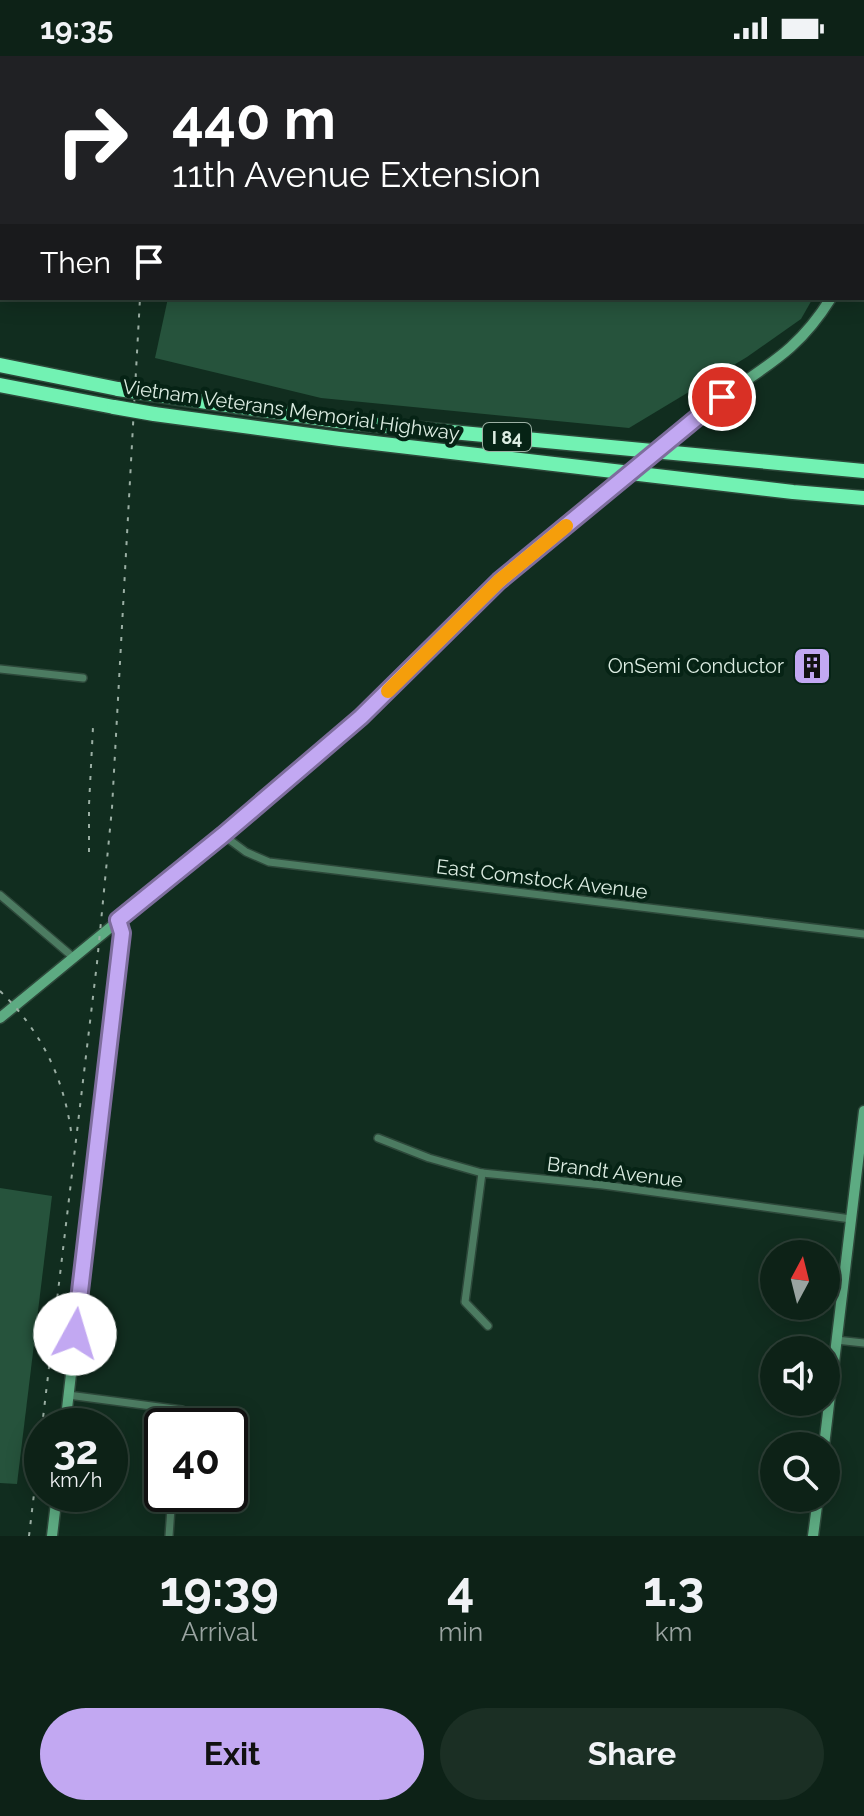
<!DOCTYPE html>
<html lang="en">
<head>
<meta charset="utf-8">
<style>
	body { margin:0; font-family:Raleway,sans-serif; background:#1b2f24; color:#f1f3f6; height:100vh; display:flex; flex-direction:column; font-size:30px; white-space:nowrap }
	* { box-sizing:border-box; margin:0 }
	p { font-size:26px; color:#9aa4a1 }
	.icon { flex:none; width:44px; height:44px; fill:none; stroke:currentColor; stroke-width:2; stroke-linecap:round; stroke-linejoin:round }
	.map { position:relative; height:1480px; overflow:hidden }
	.sheet { display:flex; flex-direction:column; background:#0d2217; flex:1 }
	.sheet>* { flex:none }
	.banner { position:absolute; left:0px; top:0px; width:864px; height:244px; box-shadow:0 4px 20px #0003,0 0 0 2px #2d3f36; background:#202124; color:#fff; overflow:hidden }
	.needle { width:52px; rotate:7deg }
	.fabs { position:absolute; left:760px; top:1184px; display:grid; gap:16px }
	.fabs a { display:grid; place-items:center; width:80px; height:80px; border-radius:50%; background:#0d2217; box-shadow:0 4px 20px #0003,0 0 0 2px #2d3f36; font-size:40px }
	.speed { position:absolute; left:24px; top:1352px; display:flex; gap:16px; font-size:40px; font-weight:700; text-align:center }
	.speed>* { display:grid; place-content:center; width:104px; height:104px; border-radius:50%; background:#0d2217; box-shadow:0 4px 20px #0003,0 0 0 2px #2d3f36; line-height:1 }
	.speed small { font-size:20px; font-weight:400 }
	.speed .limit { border:4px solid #111; border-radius:12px; background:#fff; color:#111 }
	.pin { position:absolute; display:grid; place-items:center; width:68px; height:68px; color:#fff; margin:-34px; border:4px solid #fff; border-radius:50%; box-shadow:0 2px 8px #0007 }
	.me { position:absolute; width:88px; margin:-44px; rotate:6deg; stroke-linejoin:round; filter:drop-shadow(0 0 6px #0008) }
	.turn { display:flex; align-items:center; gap:28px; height:168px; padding:0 40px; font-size:36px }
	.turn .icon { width:104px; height:104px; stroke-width:2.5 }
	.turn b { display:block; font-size:56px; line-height:68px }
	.then { display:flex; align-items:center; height:76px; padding:0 40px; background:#0003; gap:16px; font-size:30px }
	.eta { display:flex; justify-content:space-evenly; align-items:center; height:136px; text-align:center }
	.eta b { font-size:48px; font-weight:700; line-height:56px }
	.button { display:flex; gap:16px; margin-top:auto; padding:16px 40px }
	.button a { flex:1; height:92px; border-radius:48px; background:#c2a8f2; color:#111; font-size:32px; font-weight:700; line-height:92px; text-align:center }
	.button a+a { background:#1b2f24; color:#f1f3f6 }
	.status { display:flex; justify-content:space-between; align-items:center; height:56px; padding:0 40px; background:#0d2217; direction:ltr }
	.status svg { height:22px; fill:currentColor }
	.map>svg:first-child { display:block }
	.green { fill:#26533c }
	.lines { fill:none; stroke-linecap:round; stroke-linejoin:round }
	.canal { stroke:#011208; stroke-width:7 }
	.street-casing { stroke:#2d483a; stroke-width:10 }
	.secondary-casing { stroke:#2d483a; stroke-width:13 }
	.highway-casing { stroke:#2d483a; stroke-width:17 }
	.street { stroke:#4c7b61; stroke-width:7 }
	.secondary { stroke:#5dab82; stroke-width:10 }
	.highway { stroke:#72f2b3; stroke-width:14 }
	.rail { stroke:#9bafa4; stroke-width:2; stroke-dasharray:4 8; stroke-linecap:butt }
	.secondary-bridge-casing { stroke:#2d483a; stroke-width:13; stroke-linecap:butt }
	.highway-bridge-casing { stroke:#2d483a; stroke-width:17; stroke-linecap:butt }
	.secondary-bridge { stroke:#5dab82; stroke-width:10 }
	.highway-bridge { stroke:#72f2b3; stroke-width:14 }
	.route-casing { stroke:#7e6d9d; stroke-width:20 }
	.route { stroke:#c2a8f2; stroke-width:14 }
	.slow { stroke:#f59e0b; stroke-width:14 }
	.labels { text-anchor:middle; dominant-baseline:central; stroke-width:8; stroke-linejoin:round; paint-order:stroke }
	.shield { fill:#062315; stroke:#9cb0a4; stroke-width:2 }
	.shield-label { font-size:18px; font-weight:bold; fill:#dcece2 }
	.street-label { font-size:20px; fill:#dcece2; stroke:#062315 }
	.poi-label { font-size:20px; fill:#dcece2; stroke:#062315; text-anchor:end }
</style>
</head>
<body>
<div class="status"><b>19:35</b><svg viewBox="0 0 49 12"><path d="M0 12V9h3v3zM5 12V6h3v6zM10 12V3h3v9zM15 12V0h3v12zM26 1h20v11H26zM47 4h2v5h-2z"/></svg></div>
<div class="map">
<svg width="864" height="1480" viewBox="0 0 864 1480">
	<rect width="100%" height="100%" fill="#112d1f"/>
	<g class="green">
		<polygon points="192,0 864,0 864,79 862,101 862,2 192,2"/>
		<polygon points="168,242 813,242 801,263 747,301 629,372 321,342 155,302"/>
		<polygon points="0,1132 52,1140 17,1428 0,1427"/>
	</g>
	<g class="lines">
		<g class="canal">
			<polyline points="200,0 202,2"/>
			<polyline points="0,88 2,88"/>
		</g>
		<defs>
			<g id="street">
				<polyline points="0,613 83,622"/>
				<polyline points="223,779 246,796 269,806 864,878"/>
				<polyline points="0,839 73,901"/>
				<polyline points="378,1082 429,1102 482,1117 603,1129 851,1163"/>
				<polyline points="482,1117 465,1246 488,1270"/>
				<polyline points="836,1284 864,1287"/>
				<polyline points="68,1339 182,1354 180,1370"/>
				<polyline points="169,1480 172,1438"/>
			</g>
			<g id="secondary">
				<polyline points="862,136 864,120"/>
				<path d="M676 380C692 366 708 352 725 339 771 307 800 292 831 242"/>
				<polyline points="0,962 223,779 361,661 499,525 612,432"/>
				<polyline points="65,1370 122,877 118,864"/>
				<polyline points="824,1390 864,1055"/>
				<polyline points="52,1480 57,1438"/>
				<polyline points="813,1480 818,1442"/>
			</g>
			<g id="highway">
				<polyline points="0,309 118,333"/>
				<polyline points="0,329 114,351"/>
				<polyline points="152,338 345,366 864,415"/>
				<polyline points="154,358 340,383 793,436 864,442"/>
			</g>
		</defs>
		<use href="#street" class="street-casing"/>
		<use href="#secondary" class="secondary-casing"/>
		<use href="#highway" class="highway-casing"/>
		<use href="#street" class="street"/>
		<use href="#secondary" class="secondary"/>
		<use href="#highway" class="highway"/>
		<g class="rail">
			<polyline points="153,2 153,0"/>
			<polyline points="89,796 89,749 93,671"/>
			<path d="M0 935C40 974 63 1019 71 1075"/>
			<polyline points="29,1480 97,907 112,752 140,242"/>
		</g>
		<defs>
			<polyline id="secondary-bridge" points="612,432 676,380"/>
			<g id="highway-bridge">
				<polyline points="118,333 152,338"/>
				<polyline points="114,351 154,358"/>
			</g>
		</defs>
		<use href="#secondary-bridge" class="secondary-bridge-casing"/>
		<use href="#highway-bridge" class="highway-bridge-casing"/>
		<use href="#secondary-bridge" class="secondary-bridge"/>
		<use href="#highway-bridge" class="highway-bridge"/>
	</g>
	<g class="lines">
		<defs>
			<polyline id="route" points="75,1278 122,877 118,864 223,779 361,661 499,525 722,341"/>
		</defs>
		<use href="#route" class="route-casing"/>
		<use href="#route" class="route"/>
		<polyline class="slow" points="388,635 499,525 566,470"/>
	</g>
	<defs>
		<symbol id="building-square" viewBox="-11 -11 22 22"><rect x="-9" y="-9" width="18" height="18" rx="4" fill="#c2a8f2" stroke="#062315"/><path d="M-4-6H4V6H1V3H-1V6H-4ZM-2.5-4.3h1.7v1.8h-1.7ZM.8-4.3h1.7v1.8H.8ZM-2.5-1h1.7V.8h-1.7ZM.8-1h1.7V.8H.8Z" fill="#111"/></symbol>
	</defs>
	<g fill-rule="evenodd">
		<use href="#building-square" x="790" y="588" width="44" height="44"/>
	</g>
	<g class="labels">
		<rect class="shield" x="483" y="367" width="48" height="28" rx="6"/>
		<g class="shield-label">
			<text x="507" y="381">I 84</text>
		</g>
		<g class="street-label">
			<text transform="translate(291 354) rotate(8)">Vietnam Veterans Memorial Highway</text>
			<text transform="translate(542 823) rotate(7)">East Comstock Avenue</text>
			<text transform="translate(615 1116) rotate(7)">Brandt Avenue</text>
		</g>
		<g class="poi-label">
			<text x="784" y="610">OnSemi Conductor</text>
		</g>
	</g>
</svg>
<div class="fabs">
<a><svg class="needle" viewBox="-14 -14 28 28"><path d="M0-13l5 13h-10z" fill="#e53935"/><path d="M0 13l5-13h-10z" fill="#9aa4a1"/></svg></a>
<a><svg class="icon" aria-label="sound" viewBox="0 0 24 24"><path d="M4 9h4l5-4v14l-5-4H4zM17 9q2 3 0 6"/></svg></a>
<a><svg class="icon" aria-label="search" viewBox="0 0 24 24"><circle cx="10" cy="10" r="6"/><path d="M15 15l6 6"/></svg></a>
</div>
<div class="speed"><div>32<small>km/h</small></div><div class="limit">40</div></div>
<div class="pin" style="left:722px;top:341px;background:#d93025"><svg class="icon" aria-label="arrive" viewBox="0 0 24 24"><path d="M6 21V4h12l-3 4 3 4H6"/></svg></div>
<svg class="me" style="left:75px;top:1278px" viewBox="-20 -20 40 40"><circle r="19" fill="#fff"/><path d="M0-13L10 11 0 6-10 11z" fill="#c2a8f2"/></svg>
<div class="banner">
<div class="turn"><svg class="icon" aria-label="right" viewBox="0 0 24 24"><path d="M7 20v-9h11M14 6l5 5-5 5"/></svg><div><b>440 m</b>11th Avenue Extension</div></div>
<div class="then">Then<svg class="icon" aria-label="arrive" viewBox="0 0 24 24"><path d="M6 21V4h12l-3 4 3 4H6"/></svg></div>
</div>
</div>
<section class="sheet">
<div class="eta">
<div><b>19:39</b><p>Arrival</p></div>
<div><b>4</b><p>min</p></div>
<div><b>1.3</b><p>km</p></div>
</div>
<div class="button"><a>Exit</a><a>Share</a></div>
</section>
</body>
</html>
